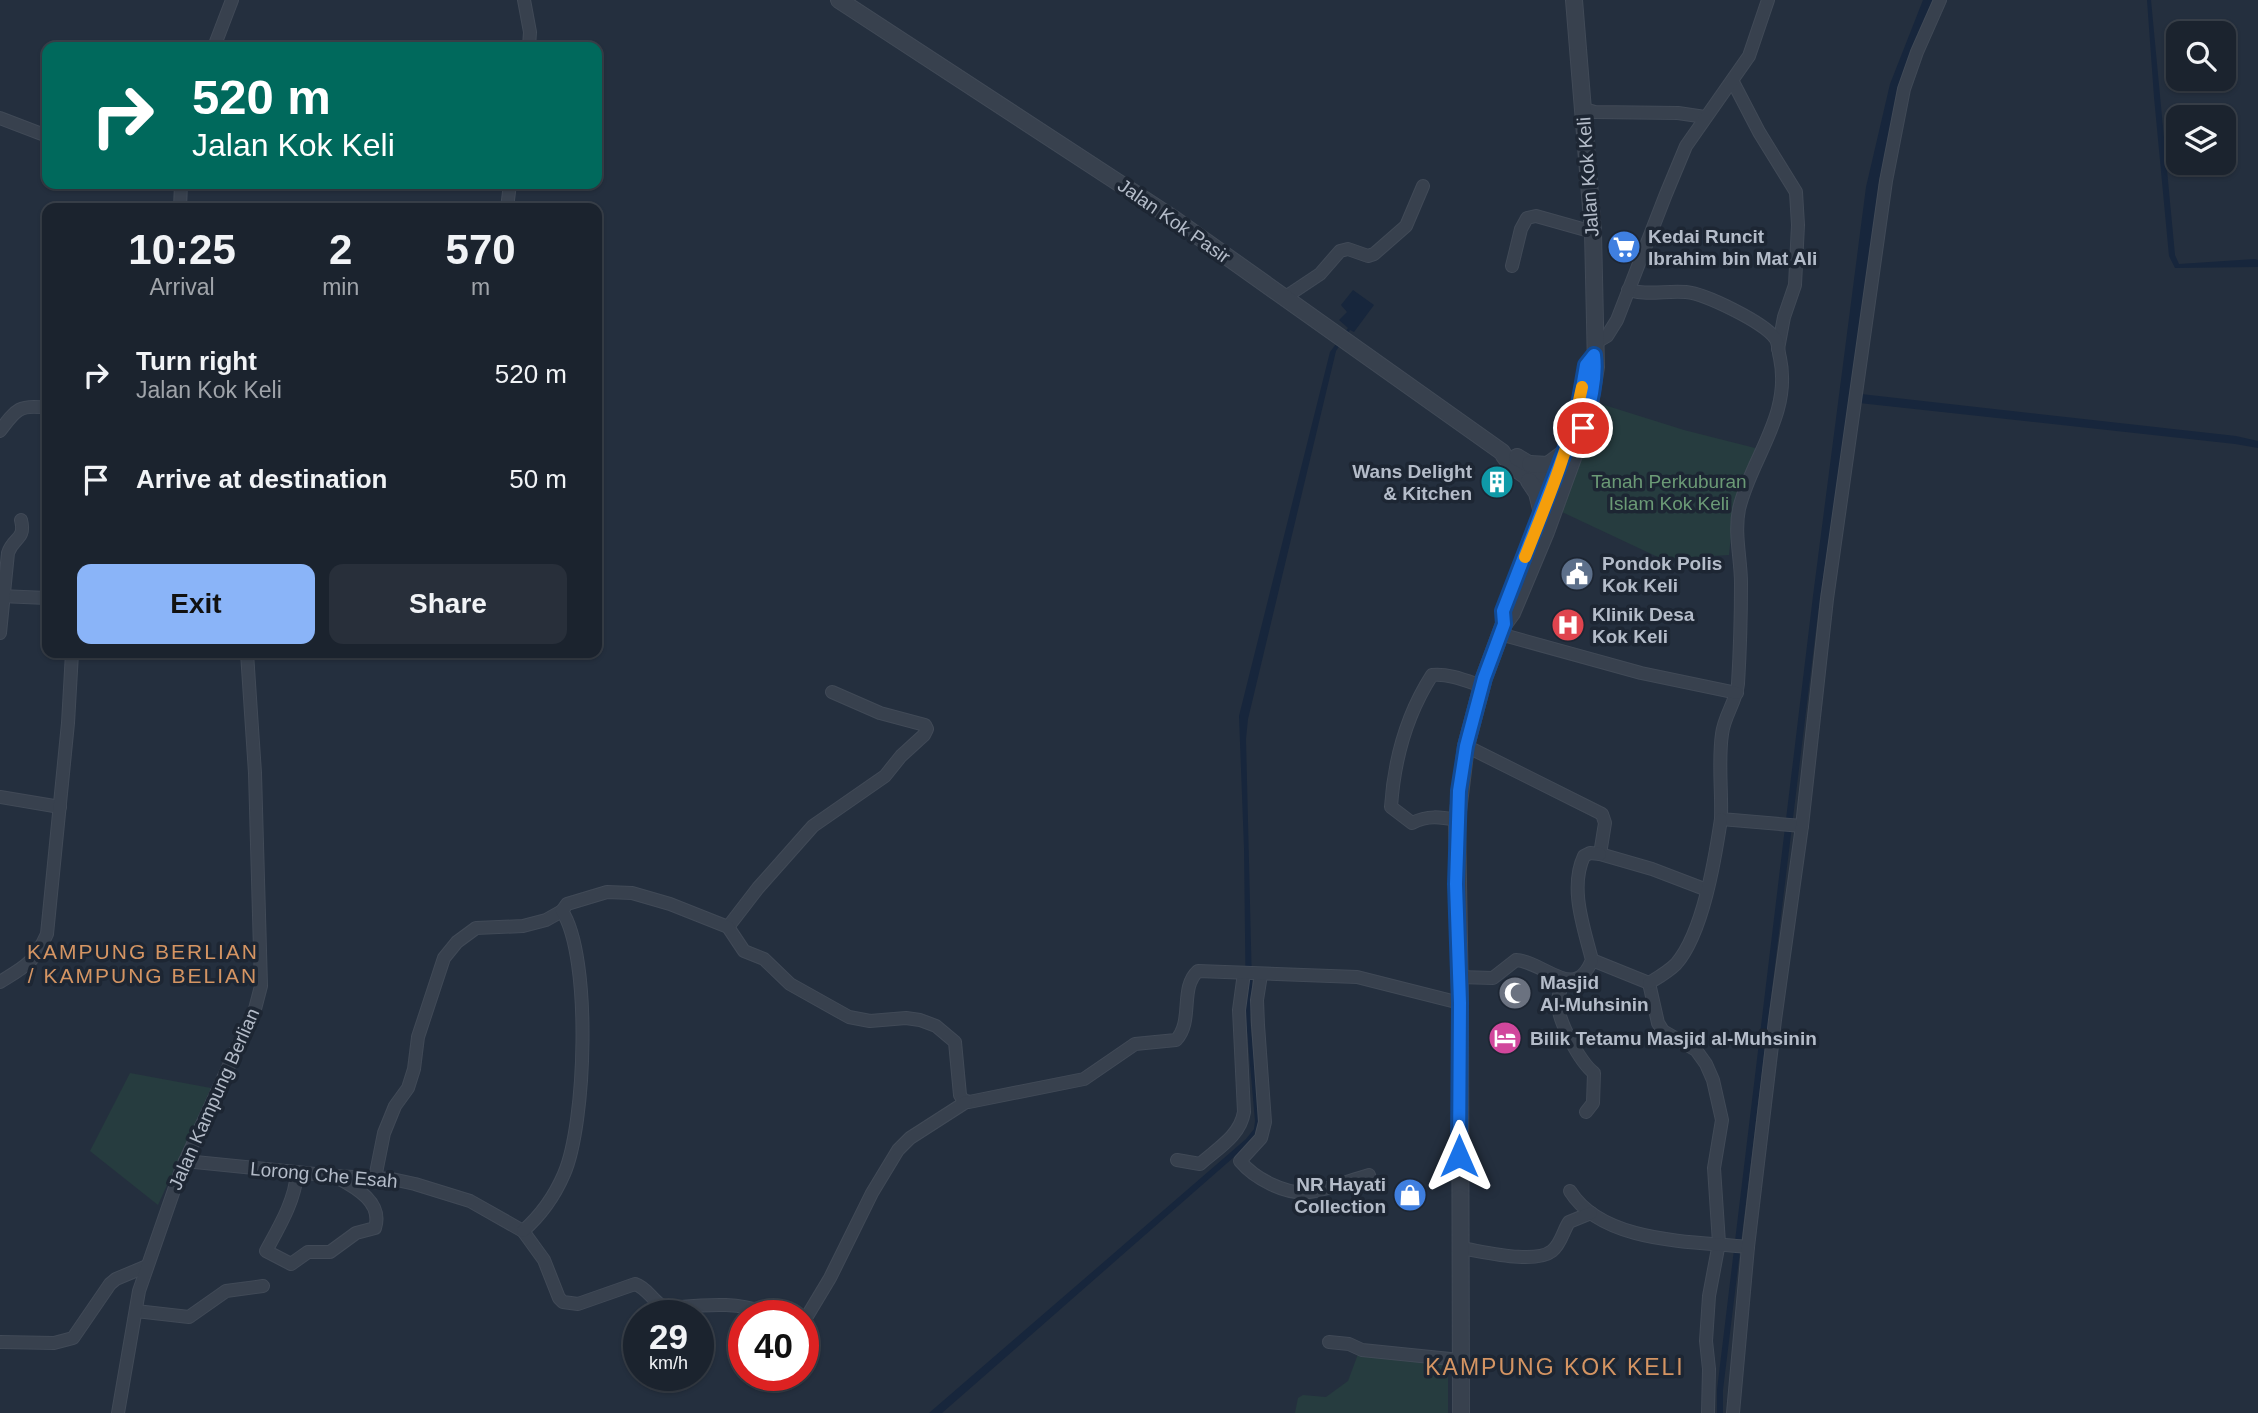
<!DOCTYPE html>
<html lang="en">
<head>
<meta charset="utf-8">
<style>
	body { margin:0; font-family:Helvetica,sans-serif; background:#282f3a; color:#f1f3f6; height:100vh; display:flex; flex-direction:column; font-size:26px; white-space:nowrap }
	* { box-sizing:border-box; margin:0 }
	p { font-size:23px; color:#a0a4aa }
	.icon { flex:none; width:38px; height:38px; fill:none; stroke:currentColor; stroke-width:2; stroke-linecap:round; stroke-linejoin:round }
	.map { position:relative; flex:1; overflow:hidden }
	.panel { position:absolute; left:42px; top:203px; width:560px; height:455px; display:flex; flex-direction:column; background:#1b232e; border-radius:14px; box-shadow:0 2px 5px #0004,0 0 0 2px #39404a }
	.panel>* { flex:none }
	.banner { position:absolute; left:42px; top:42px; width:560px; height:147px; border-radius:14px; box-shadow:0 2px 5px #0004,0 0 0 2px #39404a; background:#00695c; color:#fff; overflow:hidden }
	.controls { position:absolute; left:2166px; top:21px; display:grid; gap:14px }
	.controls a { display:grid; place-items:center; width:70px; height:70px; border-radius:14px; background:#1b232e; box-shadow:0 2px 5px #0004,0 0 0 2px #39404a; font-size:35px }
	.speed { position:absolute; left:623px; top:1300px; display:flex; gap:14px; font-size:35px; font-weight:700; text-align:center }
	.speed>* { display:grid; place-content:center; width:91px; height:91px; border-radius:50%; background:#1b232e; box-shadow:0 2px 5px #0004,0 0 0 2px #39404a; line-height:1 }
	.speed small { font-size:18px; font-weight:400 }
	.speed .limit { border:10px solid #d22; background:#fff; color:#111 }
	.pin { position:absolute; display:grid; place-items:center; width:60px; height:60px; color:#fff; margin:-30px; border:4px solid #fff; border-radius:50%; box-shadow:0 2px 7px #0007 }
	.me { position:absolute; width:77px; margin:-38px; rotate:0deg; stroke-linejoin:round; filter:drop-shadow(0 0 5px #0008) }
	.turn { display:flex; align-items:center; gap:24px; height:147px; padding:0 35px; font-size:32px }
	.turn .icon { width:91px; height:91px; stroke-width:2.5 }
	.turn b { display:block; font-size:49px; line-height:60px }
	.eta { display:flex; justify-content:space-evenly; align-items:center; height:119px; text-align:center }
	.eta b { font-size:42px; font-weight:700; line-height:49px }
	.primary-button { display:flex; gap:14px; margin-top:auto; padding:14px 35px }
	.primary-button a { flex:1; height:80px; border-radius:14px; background:#8ab4f8; color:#111; font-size:28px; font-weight:700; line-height:80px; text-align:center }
	.primary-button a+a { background:#282f3a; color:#f1f3f6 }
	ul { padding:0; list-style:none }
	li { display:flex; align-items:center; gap:21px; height:105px; padding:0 35px }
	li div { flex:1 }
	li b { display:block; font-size:26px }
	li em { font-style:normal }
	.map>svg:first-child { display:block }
	.green { fill:#263c3f }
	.water { fill:#17263c }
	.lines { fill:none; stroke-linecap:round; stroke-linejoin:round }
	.minor-casing { stroke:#414a57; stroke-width:14 }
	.tertiary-casing { stroke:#414a57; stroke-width:18 }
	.minor { stroke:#38414e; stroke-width:12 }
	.tertiary { stroke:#38414e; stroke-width:16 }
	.route-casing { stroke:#114b97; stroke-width:18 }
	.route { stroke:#1a73e8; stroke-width:12 }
	.slow { stroke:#f59e0b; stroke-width:12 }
	.labels { text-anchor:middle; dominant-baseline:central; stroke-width:7; stroke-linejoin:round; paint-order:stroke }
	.street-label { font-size:19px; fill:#b4bcc9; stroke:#1d2633 }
	.poi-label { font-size:19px; font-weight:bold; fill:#b4bcc9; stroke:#1d2633; text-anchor:start }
	.park-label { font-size:19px; fill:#6b9a76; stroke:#1d2633 }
	.neighbourhood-label { font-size:21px; letter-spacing:2px; fill:#d59563; stroke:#1d2633 }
	.quarter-label { font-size:23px; letter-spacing:2px; fill:#d59563; stroke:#1d2633 }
</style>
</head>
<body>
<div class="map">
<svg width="2258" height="1413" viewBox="0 0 2258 1413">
	<rect width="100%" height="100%" fill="#242f3e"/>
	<g class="green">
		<polygon points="1598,403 1684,430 1759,449 1734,506 1729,555 1662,559 1562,512"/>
		<polygon points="130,1073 211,1088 158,1205 90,1151"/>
		<polygon points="1358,1354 1448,1363 1448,1413 1295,1413 1298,1398 1303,1395 1326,1397 1348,1381"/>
	</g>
	<g class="water">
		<polygon points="1923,0 1936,0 1901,83 1879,181 1852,393 2236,436 2258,441 2258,448 2235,444 1850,402 1820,597 1723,1390 1723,1413 1717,1413 1717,1390 1813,596 1866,187 1890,84"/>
		<polygon points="2147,0 2151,0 2175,255 2179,264 2255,259 2258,260 2258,267 2175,268 2169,256 2154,97"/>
		<polygon points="1353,290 1374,305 1354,332 1350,330 1336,351 1248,719 1246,739 1252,986 1250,1020 1260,1121 1257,1134 1250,1143 942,1413 929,1413 1246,1139 1254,1129 1255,1121 1246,1019 1244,848 1239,716 1330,352 1348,328 1339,320 1347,312 1341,305"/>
	</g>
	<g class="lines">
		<defs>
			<g id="minor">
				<polyline points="524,0 530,32 529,47"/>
				<polyline points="214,47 232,0"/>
				<polyline points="1733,82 1759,132 1796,192 1798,225 1795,285 1784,317 1778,349"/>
				<polyline points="1584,109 1595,112 1678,113 1705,117"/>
				<polyline points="0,118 47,136"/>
				<polyline points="180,208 181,184"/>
				<polyline points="507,208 510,184"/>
				<polyline points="1512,266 1521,229 1527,218 1536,216 1593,232"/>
				<path d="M1628 290C1650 296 1666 290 1686 292 1706 294 1763 322 1775 338 1779 343 1778 352 1780 358 1792 415 1751 458 1739 509 1734 534 1741 559 1741 583 1741 617 1740 651 1738 684 1736 702 1724 716 1722 734 1718 761 1722 791 1721 819L1802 826"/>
				<polyline points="1284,298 1320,274 1340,251 1348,249 1368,256 1374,254 1406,226 1423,186"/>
				<polyline points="1595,343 1607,336 1617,320 1666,194 1686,146 1749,56 1768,0"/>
				<path d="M0 431C16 409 20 404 47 408"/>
				<polyline points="0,596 47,598"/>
				<path d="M0 633 8 553C13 537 26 540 21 520"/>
				<polyline points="1500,634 1641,673 1737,693"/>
				<polyline points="1466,746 1602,814 1605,823 1600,854 1652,869 1707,890"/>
				<polyline points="0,797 60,807"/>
				<path d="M1457 820C1440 817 1428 815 1412 823L1391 807C1394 761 1407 714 1432 675 1448 673 1467 681 1482 686"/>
				<polyline points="728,927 758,888 813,826 885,776 901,756 924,735 927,729 925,725 880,713 832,692"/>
				<polyline points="1592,960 1649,983"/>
				<path d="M1261 975 1257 1000 1258 1025 1265 1122 1261 1138 1240 1161C1255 1179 1286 1195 1309 1192 1329 1190 1350 1180 1369 1175"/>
				<path d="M1459 977 1493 978 1516 960C1545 962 1575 1003 1592 960 1584 928 1569 888 1584 856L1590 853 1600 854"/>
				<path d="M1564 980C1562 987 1558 994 1558 1002 1557 1020 1580 1062 1594 1073L1593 1103 1586 1112"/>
				<path d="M0 982C26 966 34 963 47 934L68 723 72 653"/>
				<polyline points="1649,983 1658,1023 1663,1031 1696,1050 1706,1064 1713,1080 1722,1120 1714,1168 1719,1243 1709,1296 1706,1341 1709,1369 1708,1413"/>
				<path d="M1649 983C1659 977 1668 972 1676 964 1703 933 1715 859 1721 819"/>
				<path d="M1177 1160 1200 1164C1218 1148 1240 1136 1244 1112L1239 1010 1244 973"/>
				<path d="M185 1161 335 1176 392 1179 415 1184 470 1201 523 1231 544 1260 559 1298 563 1302 578 1304 635 1284C650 1289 653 1305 669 1308 704 1305 740 1300 773 1316"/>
				<path d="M297 1173C295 1201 279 1227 266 1251L291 1264 308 1252H330L356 1233 375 1228C383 1203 357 1188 338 1178"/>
				<polyline points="375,1178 384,1133 395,1106 408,1088 414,1069 418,1037 444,958 457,942 476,928 523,926 546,920 562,911"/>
				<path d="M1570 1191C1603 1244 1694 1241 1748 1247"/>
				<path d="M523 1231C540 1216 555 1195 564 1174 586 1124 592 957 562 911L567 904 607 892 632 893 670 904 728 927 744 951 764 959 790 984 849 1017 870 1021 906 1018 920 1020 936 1026 955 1042 960 1095 963 1100 969 1102 1084 1079 1135 1044 1176 1040C1194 1021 1179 988 1198 971L1357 977 1460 1003"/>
				<path d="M1460 1248C1482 1251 1534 1265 1552 1251 1561 1244 1563 1231 1569 1222L1591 1213"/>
				<polyline points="136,1311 189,1317 226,1291 263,1286"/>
				<polyline points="803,1323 830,1278 872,1193 898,1150 910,1138 966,1102"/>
				<polyline points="0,1342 54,1343 73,1338 110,1284 116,1279 147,1266"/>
				<polyline points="1329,1342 1349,1344 1362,1350 1460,1360"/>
				<polyline points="118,1413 139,1291 181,1170 255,1009 261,986 255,773 247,653"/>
				<polyline points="1733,1413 1748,1247 1775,1020 1802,826 1827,599 1886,181 1904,89 1917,52 1940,0"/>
			</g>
			<g id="tertiary">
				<path d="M839 0 1174 219 1502 452C1510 469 1534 480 1549 491L1555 487"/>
				<polyline points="1517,457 1554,479 1555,487"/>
				<polyline points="1530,464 1548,465 1564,453"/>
				<polyline points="1529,481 1537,493 1542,513"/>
				<polyline points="1461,1413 1460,1003 1457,820 1466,746 1484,678 1504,624 1512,613 1546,532 1577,447 1589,409 1596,367 1593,232 1574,0"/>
			</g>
		</defs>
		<use href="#minor" class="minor-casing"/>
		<use href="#tertiary" class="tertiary-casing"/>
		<use href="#minor" class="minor"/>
		<use href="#tertiary" class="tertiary"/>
	</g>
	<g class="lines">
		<defs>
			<path id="route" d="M1459 1156 1460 1003 1456 884 1459 791 1466 746 1484 678 1504 624 1503 611 1564 453 1578 411 1586 365 1594 355C1597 379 1590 405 1583 428"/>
		</defs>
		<use href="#route" class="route-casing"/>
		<use href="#route" class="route"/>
		<path class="slow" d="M1525 557C1547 502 1571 444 1582 387"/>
	</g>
	<defs>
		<symbol id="supermarket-disc" viewBox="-11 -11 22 22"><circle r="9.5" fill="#3f7fe0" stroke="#1d2633"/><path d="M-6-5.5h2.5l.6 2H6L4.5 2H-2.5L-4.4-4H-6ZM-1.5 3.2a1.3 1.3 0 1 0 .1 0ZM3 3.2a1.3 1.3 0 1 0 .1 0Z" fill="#fff"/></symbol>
		<symbol id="building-disc" viewBox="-11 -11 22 22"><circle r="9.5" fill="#0f9aa8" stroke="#1d2633"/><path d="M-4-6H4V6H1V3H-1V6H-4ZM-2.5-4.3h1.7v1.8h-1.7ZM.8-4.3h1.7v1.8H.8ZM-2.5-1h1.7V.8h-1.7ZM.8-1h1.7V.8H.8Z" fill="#fff"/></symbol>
		<symbol id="civic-disc" viewBox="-11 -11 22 22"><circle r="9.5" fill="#5c6f8a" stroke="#1d2633"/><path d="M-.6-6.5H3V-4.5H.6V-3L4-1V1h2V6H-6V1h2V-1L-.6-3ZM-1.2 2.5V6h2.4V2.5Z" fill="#fff"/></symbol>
		<symbol id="hospital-disc" viewBox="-11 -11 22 22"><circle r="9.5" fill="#e0444e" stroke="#1d2633"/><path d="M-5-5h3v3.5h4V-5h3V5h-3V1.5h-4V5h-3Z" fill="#fff"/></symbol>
		<symbol id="mosque-disc" viewBox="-11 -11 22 22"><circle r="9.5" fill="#6b7280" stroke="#1d2633"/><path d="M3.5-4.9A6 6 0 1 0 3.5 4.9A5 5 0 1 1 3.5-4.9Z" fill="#fff"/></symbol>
		<symbol id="hotel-disc" viewBox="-11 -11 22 22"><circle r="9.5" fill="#d1479c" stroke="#1d2633"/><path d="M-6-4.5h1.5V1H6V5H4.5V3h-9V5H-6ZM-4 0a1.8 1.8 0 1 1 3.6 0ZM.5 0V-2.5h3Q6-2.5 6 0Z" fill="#fff"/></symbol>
		<symbol id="shop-disc" viewBox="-11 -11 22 22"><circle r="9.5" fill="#3f7fe0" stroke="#1d2633"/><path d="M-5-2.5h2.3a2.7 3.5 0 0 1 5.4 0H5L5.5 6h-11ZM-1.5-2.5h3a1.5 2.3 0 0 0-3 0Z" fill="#fff"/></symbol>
	</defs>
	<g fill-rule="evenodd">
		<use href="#supermarket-disc" x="1605" y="228" width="38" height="38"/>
		<use href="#building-disc" x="1478" y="463" width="38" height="38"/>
		<use href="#civic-disc" x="1558" y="555" width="38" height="38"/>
		<use href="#hospital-disc" x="1549" y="606" width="38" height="38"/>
		<use href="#mosque-disc" x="1496" y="974" width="38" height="38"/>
		<use href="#hotel-disc" x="1486" y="1019" width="38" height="38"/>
		<use href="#shop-disc" x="1391" y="1176" width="38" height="38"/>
	</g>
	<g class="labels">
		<g class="street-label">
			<text transform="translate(1588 177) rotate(-94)">Jalan Kok Keli</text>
			<text transform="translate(1174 221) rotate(35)">Jalan Kok Pasir</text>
			<text transform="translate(214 1099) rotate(-66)">Jalan Kampung Berlian</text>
			<text transform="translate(324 1175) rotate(5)">Lorong Che Esah</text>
		</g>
		<g class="poi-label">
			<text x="1648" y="236">Kedai Runcit<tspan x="1648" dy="22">Ibrahim bin Mat Ali</tspan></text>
			<text x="1472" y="471" text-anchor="end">Wans Delight<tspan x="1472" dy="22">&amp; Kitchen</tspan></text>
			<text x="1602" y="563">Pondok Polis<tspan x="1602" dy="22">Kok Keli</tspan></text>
			<text x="1592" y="614">Klinik Desa<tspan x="1592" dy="22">Kok Keli</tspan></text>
			<text x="1540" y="982">Masjid<tspan x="1540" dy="22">Al-Muhsinin</tspan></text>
			<text x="1530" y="1038">Bilik Tetamu Masjid al-Muhsinin</text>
			<text x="1386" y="1184" text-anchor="end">NR Hayati<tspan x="1386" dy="22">Collection</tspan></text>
		</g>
		<g class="park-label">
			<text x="1669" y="481">Tanah Perkuburan<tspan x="1669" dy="22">Islam Kok Keli</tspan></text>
		</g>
		<g class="neighbourhood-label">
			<text x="143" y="951">KAMPUNG BERLIAN<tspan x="143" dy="24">/ KAMPUNG BELIAN</tspan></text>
		</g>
		<g class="quarter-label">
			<text x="1555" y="1367">KAMPUNG KOK KELI</text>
		</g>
	</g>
</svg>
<div class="controls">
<a><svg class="icon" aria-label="search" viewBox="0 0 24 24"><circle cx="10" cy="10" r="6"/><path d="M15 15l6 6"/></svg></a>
<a><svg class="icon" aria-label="layers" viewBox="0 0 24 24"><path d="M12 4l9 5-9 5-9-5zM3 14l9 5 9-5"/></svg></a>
</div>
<div class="speed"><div>29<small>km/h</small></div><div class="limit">40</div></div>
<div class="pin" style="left:1583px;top:428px;background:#d93025"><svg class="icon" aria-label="arrive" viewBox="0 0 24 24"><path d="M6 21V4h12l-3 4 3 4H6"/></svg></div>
<svg class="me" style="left:1459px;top:1156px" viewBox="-20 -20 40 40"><path d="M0-17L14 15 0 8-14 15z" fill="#1a73e8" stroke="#fff" stroke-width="4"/></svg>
<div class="banner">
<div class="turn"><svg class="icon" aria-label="right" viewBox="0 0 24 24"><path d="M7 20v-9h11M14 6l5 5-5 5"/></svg><div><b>520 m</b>Jalan Kok Keli</div></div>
</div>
<section class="panel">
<div class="eta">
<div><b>10:25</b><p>Arrival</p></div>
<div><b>2</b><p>min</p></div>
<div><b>570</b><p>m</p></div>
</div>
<ul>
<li><svg class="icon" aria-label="right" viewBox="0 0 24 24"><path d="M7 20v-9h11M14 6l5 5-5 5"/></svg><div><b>Turn right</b><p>Jalan Kok Keli</p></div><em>520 m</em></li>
<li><svg class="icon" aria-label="arrive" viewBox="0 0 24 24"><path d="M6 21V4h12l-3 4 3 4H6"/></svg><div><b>Arrive at destination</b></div><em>50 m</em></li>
</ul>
<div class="primary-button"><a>Exit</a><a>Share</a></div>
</section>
</div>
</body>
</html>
